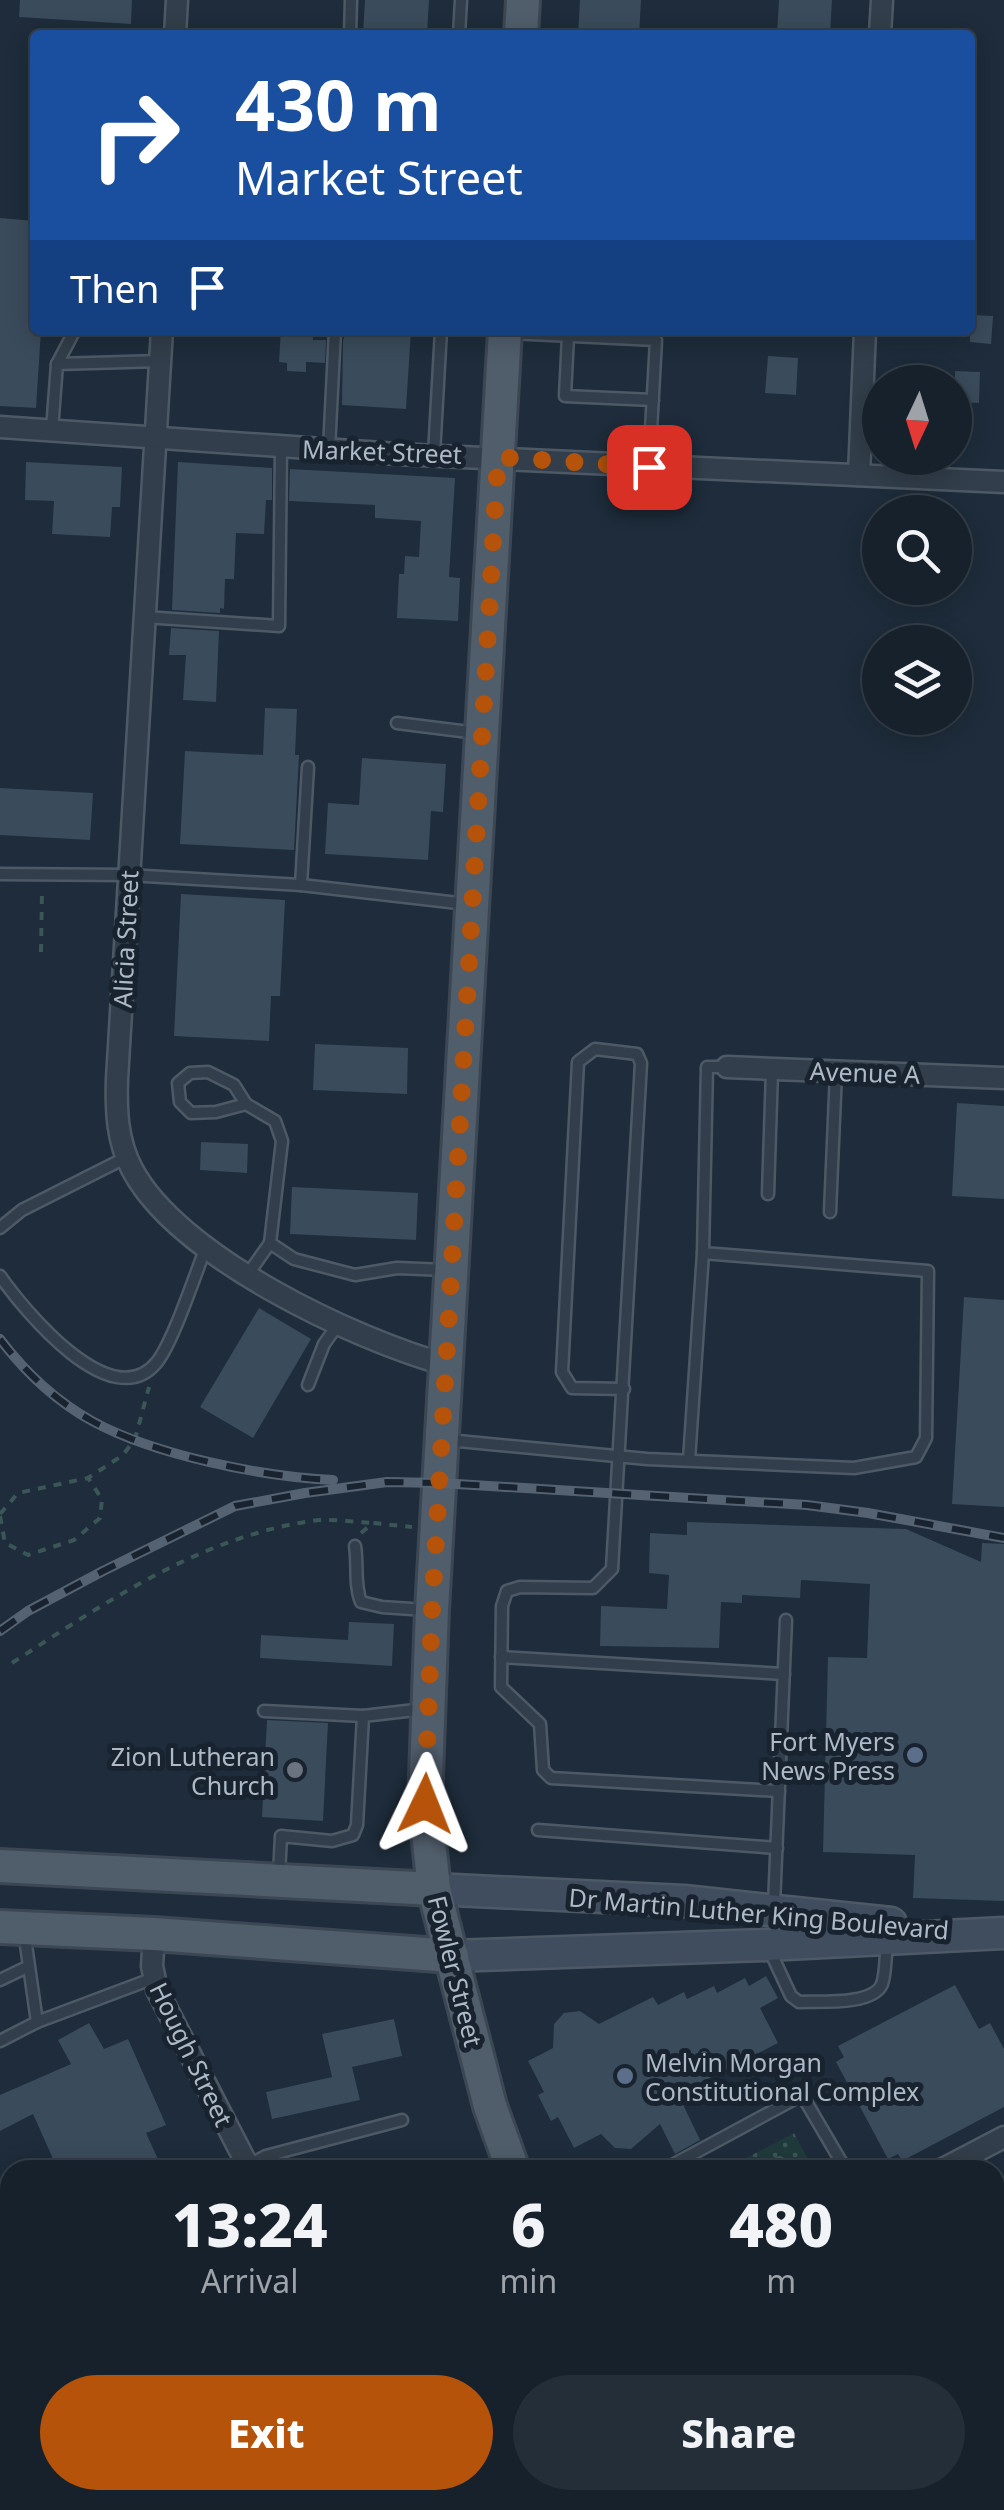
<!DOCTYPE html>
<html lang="en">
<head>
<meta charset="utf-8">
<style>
	body { margin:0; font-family:"Noto Sans",sans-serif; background:#232e38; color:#f1f3f6; height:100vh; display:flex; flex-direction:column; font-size:38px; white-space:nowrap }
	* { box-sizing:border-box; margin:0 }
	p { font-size:32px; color:#9ea3a9 }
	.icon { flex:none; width:55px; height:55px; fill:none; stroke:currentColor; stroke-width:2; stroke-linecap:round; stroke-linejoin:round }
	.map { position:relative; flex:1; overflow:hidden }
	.drawer { position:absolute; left:0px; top:2160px; width:1005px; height:350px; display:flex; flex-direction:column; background:#16212c; border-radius:30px 30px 0 0; box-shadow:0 5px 25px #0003,0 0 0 2px #353e48 }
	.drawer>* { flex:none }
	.guide { position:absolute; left:30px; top:30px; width:945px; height:305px; border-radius:10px; box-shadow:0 5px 25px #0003,0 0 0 2px #353e48; background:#1a4fa0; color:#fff; overflow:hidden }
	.needle { width:65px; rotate:184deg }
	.buttons { position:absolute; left:862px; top:365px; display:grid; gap:20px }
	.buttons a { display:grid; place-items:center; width:110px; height:110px; border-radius:50%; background:#16212c; box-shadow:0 5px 25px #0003,0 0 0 2px #353e48; font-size:50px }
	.pin { position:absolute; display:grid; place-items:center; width:85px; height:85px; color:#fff; margin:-42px; border-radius:20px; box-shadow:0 5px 15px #0006 }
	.me { position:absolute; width:110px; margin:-55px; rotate:2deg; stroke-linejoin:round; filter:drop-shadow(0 0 8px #0008) }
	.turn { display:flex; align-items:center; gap:35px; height:210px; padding:0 40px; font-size:45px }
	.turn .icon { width:130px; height:130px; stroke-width:2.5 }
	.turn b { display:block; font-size:70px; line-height:85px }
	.then { display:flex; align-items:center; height:95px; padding:0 40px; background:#0003; gap:20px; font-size:38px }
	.eta { display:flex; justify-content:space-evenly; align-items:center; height:170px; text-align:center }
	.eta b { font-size:60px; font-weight:800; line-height:70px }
	.button { display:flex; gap:20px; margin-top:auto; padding:20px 40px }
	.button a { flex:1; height:115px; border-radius:60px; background:#b45309; color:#fff; font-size:40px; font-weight:800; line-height:115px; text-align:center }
	.button a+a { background:#232e38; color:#f1f3f6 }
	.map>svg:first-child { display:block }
	.grass { fill:url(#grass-dots) }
	.building { fill:#3a4b5b }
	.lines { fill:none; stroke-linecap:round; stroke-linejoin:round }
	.service-casing { stroke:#4d5965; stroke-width:15 }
	.minor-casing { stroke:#4d5965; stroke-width:25 }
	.secondary-casing { stroke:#4d5965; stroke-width:35 }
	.primary-casing { stroke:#3c4754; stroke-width:38 }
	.path { stroke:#3b5656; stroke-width:4; stroke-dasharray:8 8; stroke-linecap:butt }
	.service { stroke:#323e4b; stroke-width:10 }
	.minor { stroke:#323e4b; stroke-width:20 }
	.secondary { stroke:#404d5e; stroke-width:30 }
	.primary { stroke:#505d6b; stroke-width:32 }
	.rail-casing { stroke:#546272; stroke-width:10 }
	.rail { stroke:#18232f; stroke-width:6; stroke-dasharray:19; stroke-linecap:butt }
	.route { stroke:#b45309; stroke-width:18; stroke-dasharray:0 32.4 }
	.service-dot { fill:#5c6f8a; stroke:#18232f; stroke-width:4 }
	.worship-dot { fill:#6b7280; stroke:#18232f; stroke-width:4 }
	.labels { text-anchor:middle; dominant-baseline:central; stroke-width:10; stroke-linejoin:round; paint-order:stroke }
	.street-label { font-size:25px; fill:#adb9c7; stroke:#18232f }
	.poi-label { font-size:25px; fill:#adb9c7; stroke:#18232f; text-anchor:end }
</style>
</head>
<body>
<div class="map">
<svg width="1004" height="2510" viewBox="0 0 1004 2510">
	<defs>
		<pattern id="grass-dots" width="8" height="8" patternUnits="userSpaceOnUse" patternTransform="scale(2.5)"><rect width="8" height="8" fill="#203a3c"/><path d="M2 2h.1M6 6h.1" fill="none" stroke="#3e5457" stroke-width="1.8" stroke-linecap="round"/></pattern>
	</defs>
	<rect width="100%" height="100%" fill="#1e2c3b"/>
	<polygon class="grass" points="794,2133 814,2170 692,2170 718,2158 725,2169"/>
	<g class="building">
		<polygon points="20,0 132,0 131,24 19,17"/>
		<polygon points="365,0 429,0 427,35 363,35"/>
		<polygon points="580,0 641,0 639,35 578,35"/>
		<polygon points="779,0 832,0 830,35 777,35"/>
		<polygon points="0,218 35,221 35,330 41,330 36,408 0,406"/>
		<polygon points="970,315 993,316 991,344 970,342"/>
		<polygon points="281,330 313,330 313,340 326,340 325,363 306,362 306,372 287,371 287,363 279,362"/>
		<polygon points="346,330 411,330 406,409 342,405 343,341"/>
		<polygon points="768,356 798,358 796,395 765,393"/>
		<polygon points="955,371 980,372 979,403 955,402"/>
		<polygon points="26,462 122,467 120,507 112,507 110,537 52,534 54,501 25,500"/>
		<polygon points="178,462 272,468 272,500 266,500 264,534 236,533 234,579 225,579 224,609 220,608 220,613 172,610"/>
		<polygon points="290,469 455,478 449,577 460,578 458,621 397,618 399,574 404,574 405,556 419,557 421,521 375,518 375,505 289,501"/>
		<polygon points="171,628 219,631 216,702 183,700 186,655 169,655"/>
		<polygon points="265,708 297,709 295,755 299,755 294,850 180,844 185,751 263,755"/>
		<polygon points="362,758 446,764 443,812 431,811 428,860 325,854 328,803 359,805"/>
		<polygon points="0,788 93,793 90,840 0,835"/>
		<polygon points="181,894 285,900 280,996 271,996 269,1041 174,1036"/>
		<polygon points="315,1044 408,1048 407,1094 313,1090"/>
		<polygon points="957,1103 1004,1106 1004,1199 952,1196"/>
		<polygon points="201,1142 248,1144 247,1173 200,1170"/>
		<polygon points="292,1187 418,1193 416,1240 290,1234"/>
		<polygon points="964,1297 1004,1300 1004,1507 952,1504"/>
		<polygon points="259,1308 311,1339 253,1438 200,1407"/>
		<polygon points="687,1522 906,1529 981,1562 982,1543 1004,1544 1004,1901 913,1898 915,1855 823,1852 828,1657 867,1658 870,1584 801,1580 800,1598 742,1595 742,1603 721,1602 719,1648 600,1646 601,1606 667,1609 669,1575 649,1573 650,1533 687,1535"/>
		<polygon points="349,1622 394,1624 392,1666 260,1658 261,1635 348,1640"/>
		<polygon points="267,1720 328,1723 323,1821 262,1817"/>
		<polygon points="766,1976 778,1998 760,2008 778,2043 678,2094 700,2140 675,2154 660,2124 631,2149 615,2148 601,2134 574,2148 558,2117 551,2121 538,2095 544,2092 528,2061 553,2048 554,2024 564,2013 580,2011 599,2024 653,1997 658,2005 684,1992 687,1999 714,1986 717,1993 745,1978 749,1986"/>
		<polygon points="955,1985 979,2029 990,2023 1004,2049 1004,2107 902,2161 898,2154 888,2159 836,2062 844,2057 838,2046"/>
		<polygon points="394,2019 402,2056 352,2067 360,2100 272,2119 266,2092 332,2077 322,2034"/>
		<polygon points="89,2023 104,2049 128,2039 166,2125 146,2133 163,2170 58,2170 33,2114 0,2131 0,2095 71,2064 58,2040"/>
	</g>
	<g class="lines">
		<defs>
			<g id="service">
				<polyline points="350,35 351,0"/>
				<polyline points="459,35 461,0"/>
				<polyline points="509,333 656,340 649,466"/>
				<polyline points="568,336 565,396 653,400"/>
				<polyline points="57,364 75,330"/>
				<polyline points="52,430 57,364 160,361"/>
				<polyline points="329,449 335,330"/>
				<polyline points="434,454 441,330"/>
				<polyline points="144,617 279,626 281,447"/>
				<polyline points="397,723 477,733"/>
				<polyline points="0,874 128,875 301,885 467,904"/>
				<polyline points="301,885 308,767"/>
				<polyline points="246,1104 216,1112 191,1113 180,1102 178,1083 190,1073 208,1072 234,1085 246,1104 275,1121 282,1141 270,1243 294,1259 355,1275 397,1268 446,1270"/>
				<polyline points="768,1194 772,1070"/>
				<polyline points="830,1212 836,1072"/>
				<polyline points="0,1228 22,1210 127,1157"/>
				<polyline points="248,1274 270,1243"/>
				<path d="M0 1276C24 1310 112 1418 157 1362 173 1342 195 1275 206 1247"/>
				<polyline points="308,1385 324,1344 339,1323"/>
				<polyline points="624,1389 572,1388 562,1372 578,1062 595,1049 637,1054 641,1063 612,1569 593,1588 520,1587 507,1591 502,1606 501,1687 540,1724 543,1770 551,1778 779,1791"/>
				<polyline points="448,1440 647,1459 854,1468 916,1457 926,1438 928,1271 703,1253 707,1067 727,1067"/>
				<polyline points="689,1460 703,1253"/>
				<path d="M355 1546C358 1564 354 1585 361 1602L382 1607 426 1610"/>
				<polyline points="501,1657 784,1674"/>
				<polyline points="264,1711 363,1716"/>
				<polyline points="538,1830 777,1848"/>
				<polyline points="279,1875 281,1836 332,1841 353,1835 357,1825 363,1716 424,1709"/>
				<polyline points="774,1905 786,1620"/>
				<path d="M770 1951 791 1996 799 2002C818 2001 873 2006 882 1984 886 1973 885 1957 887 1945"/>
				<polyline points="0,1980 27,1967"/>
				<polyline points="37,2022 154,1978"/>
				<polyline points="0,2041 37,2022 24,1931"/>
				<polyline points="247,2166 266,2156 402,2120"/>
				<polyline points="663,2170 802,2095 846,2170"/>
			</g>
			<g id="minor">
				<polyline points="175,35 177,0"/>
				<polyline points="880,35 882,0"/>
				<path d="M162 330 117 1079C116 1110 117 1141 132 1169 177 1256 355 1340 447 1365"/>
				<polyline points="0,427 397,454 1004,482"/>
				<polyline points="859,475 865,330"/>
				<polyline points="727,1067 1004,1078"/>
				<polyline points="154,1934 152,1966 157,1990 250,2170"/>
				<polyline points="941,2170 1004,2137"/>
				<polyline points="0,2415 10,2434"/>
				<polyline points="995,2415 1004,2430"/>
				<polyline points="44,2500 49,2510"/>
				<polyline points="426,2500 431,2510"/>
				<polyline points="301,2510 320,2500"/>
			</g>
			<g id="secondary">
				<polyline points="434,1889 684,1901 891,1923"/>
				<polyline points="452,1956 767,1945 1004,1933"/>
			</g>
			<g id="primary">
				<polyline points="521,35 523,0"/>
				<polyline points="505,330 432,1610 425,1804 434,1889 490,2106 513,2170"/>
				<polyline points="0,1866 434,1889"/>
				<polyline points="0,1927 154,1934 452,1956"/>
				<polyline points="677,2500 682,2510"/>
			</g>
		</defs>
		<use href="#service" class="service-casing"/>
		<use href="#minor" class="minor-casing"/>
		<use href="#secondary" class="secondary-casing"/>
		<use href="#primary" class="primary-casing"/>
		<g class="path">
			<polyline points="41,952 42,890"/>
			<polyline points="0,1514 18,1493 88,1478 123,1455 135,1439 149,1387"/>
			<polyline points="0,1516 5,1543 28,1555 74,1540 100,1518 102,1499 88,1478"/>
			<polyline points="361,1533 373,1523 412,1527"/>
			<path d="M12 1663C105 1603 198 1538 311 1521 330 1518 353 1522 373 1523"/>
			<polyline points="745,2170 780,2158 790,2162 797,2170"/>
		</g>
		<use href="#service" class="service"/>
		<use href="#minor" class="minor"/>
		<use href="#secondary" class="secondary"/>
		<use href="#primary" class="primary"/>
		<defs>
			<g id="rail">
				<path d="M0 1339C25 1372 56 1401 92 1421 154 1455 263 1477 333 1480"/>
				<polyline points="0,1631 28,1611 103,1571 235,1506 305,1493 387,1482 440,1483 807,1505 868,1513 1004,1538"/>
			</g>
		</defs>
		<use href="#rail" class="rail-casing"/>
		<use href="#rail" class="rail"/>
	</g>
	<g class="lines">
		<polyline class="route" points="425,1804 432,1610 498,457 649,467"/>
	</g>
	<g class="service-dot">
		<circle cx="915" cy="1755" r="10"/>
		<circle cx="625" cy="2076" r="10"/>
	</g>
	<circle class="worship-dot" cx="295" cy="1770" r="10"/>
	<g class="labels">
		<g class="street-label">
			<text transform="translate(382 451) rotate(2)">Market Street</text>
			<text transform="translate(125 939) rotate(-87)">Alicia Street</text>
			<text transform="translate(865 1072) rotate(2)">Avenue A</text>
			<text transform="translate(759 1913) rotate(5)">Dr Martin Luther King Boulevard</text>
			<text transform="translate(456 1971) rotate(76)">Fowler Street</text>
			<text transform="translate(192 2054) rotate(64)">Hough Street</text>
		</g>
		<g class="poi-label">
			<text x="895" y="1741">Fort Myers<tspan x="895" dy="29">News Press</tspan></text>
			<text x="275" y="1756">Zion Lutheran<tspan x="275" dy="29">Church</tspan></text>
			<text x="645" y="2062" text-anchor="start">Melvin Morgan<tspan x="645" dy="29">Constitutional Complex</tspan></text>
		</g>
	</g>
</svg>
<div class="buttons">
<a><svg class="needle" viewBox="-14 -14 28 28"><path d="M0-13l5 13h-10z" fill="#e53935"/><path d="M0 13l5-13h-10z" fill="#9ea3a9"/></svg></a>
<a><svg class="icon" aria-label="search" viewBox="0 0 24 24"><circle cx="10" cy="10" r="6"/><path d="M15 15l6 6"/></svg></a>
<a><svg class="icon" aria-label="layers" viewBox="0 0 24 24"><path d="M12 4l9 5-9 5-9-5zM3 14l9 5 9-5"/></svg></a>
</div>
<div class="pin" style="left:649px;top:467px;background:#d93025"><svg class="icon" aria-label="arrive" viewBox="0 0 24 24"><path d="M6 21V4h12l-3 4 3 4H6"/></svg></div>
<svg class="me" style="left:425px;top:1804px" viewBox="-20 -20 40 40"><path d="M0-17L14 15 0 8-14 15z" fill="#b45309" stroke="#fff" stroke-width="4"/></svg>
<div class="guide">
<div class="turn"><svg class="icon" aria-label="right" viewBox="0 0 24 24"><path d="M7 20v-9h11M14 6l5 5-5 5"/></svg><div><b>430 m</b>Market Street</div></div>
<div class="then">Then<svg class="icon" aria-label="arrive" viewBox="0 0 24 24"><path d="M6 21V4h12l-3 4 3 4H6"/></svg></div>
</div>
<section class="drawer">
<div class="eta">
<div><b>13:24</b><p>Arrival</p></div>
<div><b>6</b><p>min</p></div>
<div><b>480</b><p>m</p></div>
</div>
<div class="button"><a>Exit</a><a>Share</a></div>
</section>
</div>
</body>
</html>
